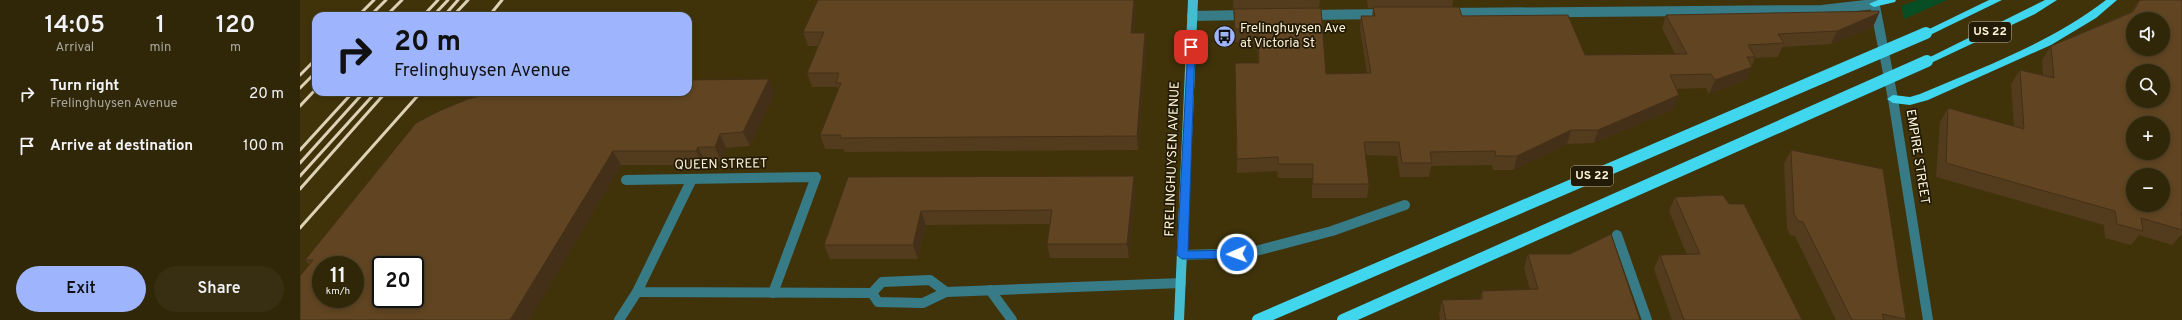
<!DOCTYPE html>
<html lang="en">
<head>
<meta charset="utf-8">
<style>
	body { margin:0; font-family:Overpass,sans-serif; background:#382e12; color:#f1f3f6; height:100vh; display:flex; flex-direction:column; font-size:15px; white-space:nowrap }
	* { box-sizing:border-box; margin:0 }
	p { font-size:13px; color:#a8a59c }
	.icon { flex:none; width:22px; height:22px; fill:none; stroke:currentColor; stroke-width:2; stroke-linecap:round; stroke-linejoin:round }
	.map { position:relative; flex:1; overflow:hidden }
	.side { display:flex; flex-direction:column; background:#302608; width:300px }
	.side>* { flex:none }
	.top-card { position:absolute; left:12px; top:12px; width:380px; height:84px; border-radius:12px; box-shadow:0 2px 6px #0003,0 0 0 1px #4b4329; background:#9eb4fd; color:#111; overflow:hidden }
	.controls { position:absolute; left:1826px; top:12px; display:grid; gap:8px }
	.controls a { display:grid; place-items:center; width:44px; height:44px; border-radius:50%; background:#302608; box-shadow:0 2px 6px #0003,0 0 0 1px #4b4329; font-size:20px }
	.speed { position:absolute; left:12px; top:256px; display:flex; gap:8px; font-size:20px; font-weight:700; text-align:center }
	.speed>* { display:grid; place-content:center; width:52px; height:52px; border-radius:50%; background:#302608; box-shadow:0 2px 6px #0003,0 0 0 1px #4b4329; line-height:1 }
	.speed small { font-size:10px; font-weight:400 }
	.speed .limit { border:2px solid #111; border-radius:6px; background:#fff; color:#111 }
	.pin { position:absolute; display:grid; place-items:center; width:34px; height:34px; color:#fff; margin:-17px; border-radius:8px; box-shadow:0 2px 6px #0006 }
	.me { position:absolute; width:44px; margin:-22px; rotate:268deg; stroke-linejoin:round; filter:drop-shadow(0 0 3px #0008) }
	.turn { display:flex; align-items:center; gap:14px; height:84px; padding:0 16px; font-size:18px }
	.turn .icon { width:52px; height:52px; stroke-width:2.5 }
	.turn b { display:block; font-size:28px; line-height:34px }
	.eta { display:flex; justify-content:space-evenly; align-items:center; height:68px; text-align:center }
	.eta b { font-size:24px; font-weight:600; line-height:28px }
	.action { display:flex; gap:8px; margin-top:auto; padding:8px 16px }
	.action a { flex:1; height:46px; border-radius:24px; background:#9eb4fd; color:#111; font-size:16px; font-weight:600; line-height:46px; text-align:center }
	.action a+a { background:#382e12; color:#f1f3f6 }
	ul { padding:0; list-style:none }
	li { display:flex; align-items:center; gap:12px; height:52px; padding:0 16px }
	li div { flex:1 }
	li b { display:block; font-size:15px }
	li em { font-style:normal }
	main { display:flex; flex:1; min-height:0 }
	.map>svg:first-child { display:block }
	.green { fill:#084e24 }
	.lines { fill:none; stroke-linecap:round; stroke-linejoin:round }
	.minor { stroke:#377b87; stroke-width:10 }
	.major { stroke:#46bcd0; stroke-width:10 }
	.highway { fill:#40d6ee; fill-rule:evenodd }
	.rail { stroke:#ddd2b5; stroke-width:3 }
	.highway-bridge { stroke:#40d6ee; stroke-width:12 }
	.wall { fill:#533b1d }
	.shaded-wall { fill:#443018 }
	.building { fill:#614522; stroke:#443018; fill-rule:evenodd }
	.route { fill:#1a73e8; stroke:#114b97 }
	.labels { text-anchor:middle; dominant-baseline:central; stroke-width:3.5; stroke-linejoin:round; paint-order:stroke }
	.shield { fill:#231b06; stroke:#bcb39a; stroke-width:1 }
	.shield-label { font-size:12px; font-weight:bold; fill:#fef4d9 }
	.poi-label { font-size:13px; fill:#fef4d9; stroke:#231b06; text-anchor:start }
	.street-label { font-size:13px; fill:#fef4d9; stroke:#231b06 }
</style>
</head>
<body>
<main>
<section class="side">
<div class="eta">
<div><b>14:05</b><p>Arrival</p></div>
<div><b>1</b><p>min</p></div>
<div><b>120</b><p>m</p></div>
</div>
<ul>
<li><svg class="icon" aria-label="right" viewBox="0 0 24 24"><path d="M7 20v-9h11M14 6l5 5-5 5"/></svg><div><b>Turn right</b><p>Frelinghuysen Avenue</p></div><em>20 m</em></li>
<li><svg class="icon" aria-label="arrive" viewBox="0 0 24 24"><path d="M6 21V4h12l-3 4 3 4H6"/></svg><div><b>Arrive at destination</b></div><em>100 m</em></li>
</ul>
<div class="action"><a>Exit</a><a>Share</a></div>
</section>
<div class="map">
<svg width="1882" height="320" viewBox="0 0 1882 320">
	<rect width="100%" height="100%" fill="#40330a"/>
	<polygon class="green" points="1618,0 1647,0 1604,19 1601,6"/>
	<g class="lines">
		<g class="minor">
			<polyline points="1575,6 1593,99 1628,320"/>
			<polyline points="1147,13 1522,10 1574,4"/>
			<polyline points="1009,15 1085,14"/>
			<polyline points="892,16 947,15"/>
			<polyline points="392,179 337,292 572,293"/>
			<polyline points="326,180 516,177 473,293"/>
			<polyline points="1317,235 1347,320"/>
			<polyline points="882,255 948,253 1032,231 1105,205"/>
			<polygon points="630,280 646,292 623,303 578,302 572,293 582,282"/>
			<polyline points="690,290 712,320"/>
			<polyline points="646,292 881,283"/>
			<polyline points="319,320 337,292"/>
		</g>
		<polyline class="major" points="879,320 893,0"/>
		<g class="highway">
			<polygon points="1578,0 1596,0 1595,2 1574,7 1569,4"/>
			<polygon points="1689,0 1702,0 1630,35 1626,36 1621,33"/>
			<polygon points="1745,0 1757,0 1735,14 1631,63 1627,64 1622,61"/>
			<path d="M1806 0H1817L1796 18 1751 45 1628 100 1610 105 1593 103 1587 99 1593 95 1610 97 1620 94C1684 67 1750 43 1806 0Z"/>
		</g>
		<g class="rail">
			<polyline points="58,16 74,0"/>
			<polyline points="70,16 86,0"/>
			<polyline points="86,16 102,0"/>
			<polyline points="123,16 138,0"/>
			<polyline points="133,16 148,0"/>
			<polyline points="144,16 158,0"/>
			<polyline points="153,16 168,0"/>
			<polyline points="189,16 202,0"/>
			<polyline points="0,75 16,59"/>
			<polyline points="0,88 16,72"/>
			<polyline points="0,106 16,89"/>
			<polyline points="0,150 53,92"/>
			<polyline points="0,163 64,92"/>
			<polyline points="0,176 76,92"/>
			<polyline points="0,189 86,92"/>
			<polyline points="0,228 121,92"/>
		</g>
		<g class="highway-bridge">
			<polyline points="958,320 1626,33"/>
			<polyline points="1043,320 1627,61"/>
		</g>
	</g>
	<g class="wall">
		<polygon points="518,0 835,0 836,10 833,33 845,33 846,47 838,150 545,152 543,149 525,149 520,135 538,90 537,87 512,87 507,73 518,46 508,46 503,32"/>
		<polygon points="933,0 1020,0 1019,8 1026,74 1067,73 1060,29 1061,16 1072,16 1073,8 1068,8 1067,0 1153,0 1152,7 1162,16 1285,55 1375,54 1362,28 1366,15 1579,13 1573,27 1531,44 1482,47 1478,57 1455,58 1446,80 1409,94 1406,88 1376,89 1374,109 1294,143 1267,144 1214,170 1193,170 1192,165 1131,166 1129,177 1100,177 1097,156 1065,155 1069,184 1067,198 1012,198 1012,178 978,178 977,171 937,173 935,76 958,63 957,43 935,42"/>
		<polygon points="1839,0 1882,0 1882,234 1872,245 1839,235 1831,245 1805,238 1804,225 1636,177 1640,122 1648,108 1714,126 1711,84 1720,70 1743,75 1742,60 1751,46 1831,12"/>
		<polygon points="475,93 450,146 426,148 421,161 405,161 403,165 321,165 229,320 0,320 9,264 5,260"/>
		<polygon points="1491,150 1606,319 1605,320 1536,320 1495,236 1490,235 1487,228 1484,164"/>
		<polygon points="548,177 835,190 829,258 750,258 747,244 750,224 626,225 618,259 530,259 524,245"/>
		<polygon points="1375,197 1429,204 1502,320 1372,320 1354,269 1360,255 1387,255 1369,211"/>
		<polygon points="1228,254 1340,320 1140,320 1139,314 1142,300 1180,299 1182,291 1230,290 1224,268"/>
	</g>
	<g class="shaded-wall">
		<polygon points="834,0 835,0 836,10 832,47 831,33"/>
		<polygon points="1579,13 1573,27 1531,44 1537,31"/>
		<polygon points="845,33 846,47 838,150 837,136"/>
		<polygon points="1452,67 1446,80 1409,94 1415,80"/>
		<polygon points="469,79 475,93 450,146 443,132"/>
		<polygon points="1379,95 1374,109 1294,143 1298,130"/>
		<polygon points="1271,130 1267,144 1214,170 1217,156"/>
		<polygon points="420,134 426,148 421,161 415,147"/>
		<polygon points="398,147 405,161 403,165 396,151"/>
		<polygon points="313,151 321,165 229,320 210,320"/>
		<polygon points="834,176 835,190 829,258 827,244"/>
		<polygon points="621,211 626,225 618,259 613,245"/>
	</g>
	<g class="building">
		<polygon points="518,0 834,0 831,33 845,33 837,136 540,138 541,135 520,135 541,83 536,83 539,73 507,73 524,32 503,32"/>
		<path d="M1840 0H1882V213H1881L1882 217V230L1841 218 1843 231 1817 224 1815 211 1646 163 1648 108 1724 129 1720 70 1754 78 1751 46 1833 12ZM1833 19H1863V49H1833ZM1833 71H1863V101H1833ZM1833 123H1863V153H1833ZM1833 175H1863V205H1833Z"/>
		<polygon points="1073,7 1159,7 1162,16 1268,15 1285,55 1387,54 1366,15 1579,11 1579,13 1537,31 1478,34 1484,43 1448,45 1455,57 1447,57 1452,67 1415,80 1411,74 1370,75 1379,95 1298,130 1271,130 1217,156 1196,156 1195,151 1130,152 1132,163 1102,163 1099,142 1064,142 1069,184 1013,184 1013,164 978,164 978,157 937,159 935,63 959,63 958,29 935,29 934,9 1021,8 1026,74 1071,73 1061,16 1075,16"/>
		<path d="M469 79 443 132 420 134 415 147H398L396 151H313L210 320H0V276L13 260H5L116 123 137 112 168 99 195 92H388V80ZM21 265H55V299H21ZM81 265H115V299H81Z"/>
		<polygon points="1491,150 1583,169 1606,319 1582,314 1584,320 1552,320 1503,222 1498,221 1494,214"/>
		<polygon points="834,176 827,244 747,244 752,210 621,211 613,245 524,245 548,177"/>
		<polygon points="1423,195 1429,204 1444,204 1502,320 1384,320 1360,255 1400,254 1375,197"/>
		<polygon points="1311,234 1340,320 1146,320 1142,300 1182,299 1182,291 1238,289 1228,254 1270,254"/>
	</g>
	<polygon class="route" points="888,45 895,47 888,251 937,250 942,254 937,258 882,259 877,255"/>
	<defs>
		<symbol id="bus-disc" viewBox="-11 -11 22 22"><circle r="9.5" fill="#9eb4fd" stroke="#231b06"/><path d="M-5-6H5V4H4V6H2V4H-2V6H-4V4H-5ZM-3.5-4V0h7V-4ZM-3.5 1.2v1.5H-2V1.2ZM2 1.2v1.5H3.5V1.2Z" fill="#111"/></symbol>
	</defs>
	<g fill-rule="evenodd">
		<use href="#bus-disc" x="912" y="24" width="25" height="25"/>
	</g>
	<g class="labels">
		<g class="shield">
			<rect x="1669" y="22" width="42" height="20" rx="3"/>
			<rect x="1271" y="166" width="42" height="20" rx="3"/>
		</g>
		<g class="shield-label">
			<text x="1690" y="32">US 22</text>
			<text x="1292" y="176">US 22</text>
		</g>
		<g class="poi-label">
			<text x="940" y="29">Frelinghuysen Ave<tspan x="940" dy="15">at Victoria St</tspan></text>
		</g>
		<g class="street-label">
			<text transform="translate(1617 157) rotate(81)">EMPIRE STREET</text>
			<text transform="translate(873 159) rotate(-88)">FRELINGHUYSEN AVENUE</text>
			<text transform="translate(421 165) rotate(-1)">QUEEN STREET</text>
		</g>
	</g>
</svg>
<div class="controls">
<a><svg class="icon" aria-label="sound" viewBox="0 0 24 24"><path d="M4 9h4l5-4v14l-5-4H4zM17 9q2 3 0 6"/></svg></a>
<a><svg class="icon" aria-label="search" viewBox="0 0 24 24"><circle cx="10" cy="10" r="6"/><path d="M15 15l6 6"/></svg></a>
<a>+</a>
<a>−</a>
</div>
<div class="speed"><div>11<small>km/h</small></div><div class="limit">20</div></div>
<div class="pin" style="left:891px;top:47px;background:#d93025"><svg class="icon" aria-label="arrive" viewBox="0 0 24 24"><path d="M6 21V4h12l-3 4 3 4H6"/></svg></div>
<svg class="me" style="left:937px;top:254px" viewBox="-20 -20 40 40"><circle r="17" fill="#1a73e8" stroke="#fff" stroke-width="3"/><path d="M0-11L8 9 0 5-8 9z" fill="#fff"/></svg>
<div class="top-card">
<div class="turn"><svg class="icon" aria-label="right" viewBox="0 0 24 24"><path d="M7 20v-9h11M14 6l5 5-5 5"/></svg><div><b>20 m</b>Frelinghuysen Avenue</div></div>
</div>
</div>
</main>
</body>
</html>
